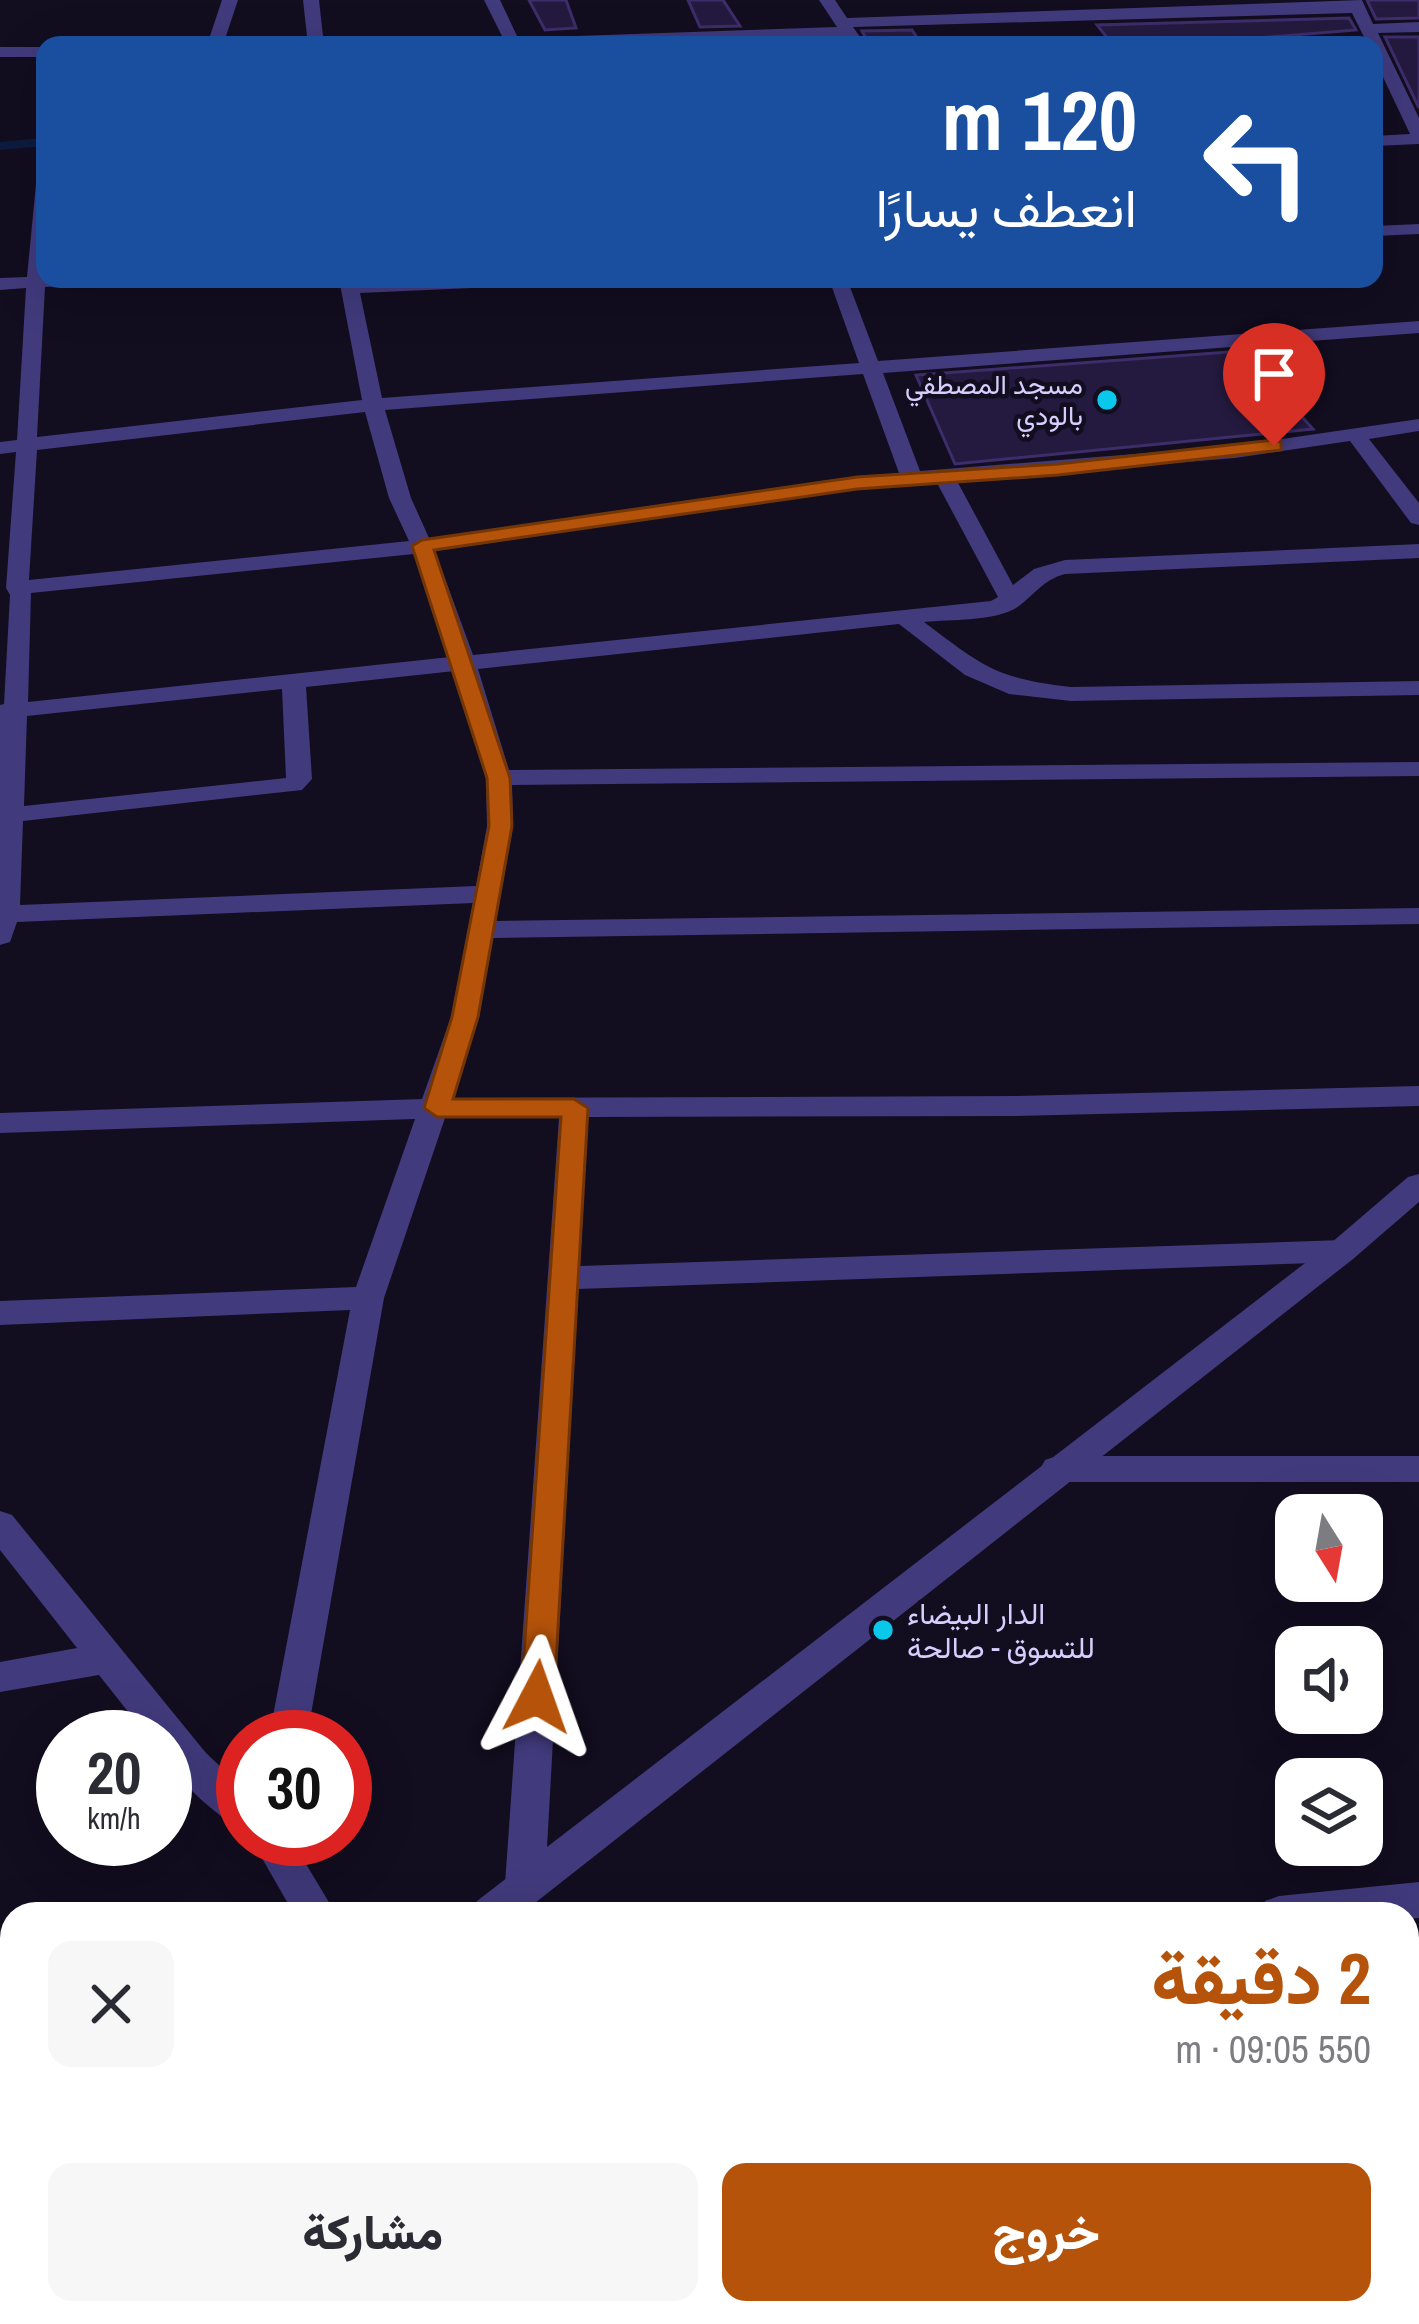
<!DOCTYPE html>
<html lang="ar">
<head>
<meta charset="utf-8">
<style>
	body { margin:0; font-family:"Archivo Narrow",Vazirmatn,sans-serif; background:#f7f7f7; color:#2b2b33; direction:rtl; height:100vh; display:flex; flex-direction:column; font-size:45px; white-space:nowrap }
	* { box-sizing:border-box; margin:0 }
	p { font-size:39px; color:#7c7c81 }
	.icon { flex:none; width:66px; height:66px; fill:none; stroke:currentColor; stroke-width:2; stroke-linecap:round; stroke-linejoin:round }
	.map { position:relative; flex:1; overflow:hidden; direction:ltr }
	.sheet { position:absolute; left:0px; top:1902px; width:1419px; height:423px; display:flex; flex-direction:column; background:#fff; border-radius:36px 36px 0 0; box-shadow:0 12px 48px #0002; direction:rtl }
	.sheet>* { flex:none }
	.guide { position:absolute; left:36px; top:36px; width:1347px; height:252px; border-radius:24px; box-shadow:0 12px 48px #0002; direction:rtl; background:#1a4fa0; color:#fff; overflow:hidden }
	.needle { width:78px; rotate:169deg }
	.buttons { position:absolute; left:1275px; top:1494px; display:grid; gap:24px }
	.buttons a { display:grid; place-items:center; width:108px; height:108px; border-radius:24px; background:#fff; box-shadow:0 12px 48px #0002; font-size:60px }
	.speed { position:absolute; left:36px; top:1710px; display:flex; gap:24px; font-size:60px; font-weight:700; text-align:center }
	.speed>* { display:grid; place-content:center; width:156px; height:156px; border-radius:50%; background:#fff; box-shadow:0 12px 48px #0002; line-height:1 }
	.speed small { font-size:30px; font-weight:400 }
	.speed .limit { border:18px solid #d22; background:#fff; color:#111 }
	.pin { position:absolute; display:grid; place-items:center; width:102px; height:102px; color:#fff; margin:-123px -51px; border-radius:50% 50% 50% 0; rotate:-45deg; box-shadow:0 0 12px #0007 }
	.pin .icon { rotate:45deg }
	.me { position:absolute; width:132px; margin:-66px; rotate:4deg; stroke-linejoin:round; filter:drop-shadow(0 0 9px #0008) }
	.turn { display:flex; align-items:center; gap:42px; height:252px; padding:0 48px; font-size:54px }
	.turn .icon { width:156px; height:156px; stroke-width:2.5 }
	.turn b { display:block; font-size:84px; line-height:102px }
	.round { display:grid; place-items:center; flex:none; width:126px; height:126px; border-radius:24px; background:#f7f7f7 }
	.summary { display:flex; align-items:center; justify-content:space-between; height:204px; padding:0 48px }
	h1 { font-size:72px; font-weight:800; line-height:90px; color:#b45309 }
	.button { display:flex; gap:24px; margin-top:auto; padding:24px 48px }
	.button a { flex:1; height:138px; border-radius:24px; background:#b45309; color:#fff; font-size:48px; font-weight:800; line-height:138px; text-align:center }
	.button a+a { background:#f7f7f7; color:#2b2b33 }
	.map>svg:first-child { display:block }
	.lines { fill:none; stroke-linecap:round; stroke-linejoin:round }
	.stream-far1 { stroke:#0d1c3e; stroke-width:8 }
	.stream { stroke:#0d1c3e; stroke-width:15 }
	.building { fill:#241a3f; stroke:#3d2d6a; stroke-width:3 }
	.minor { fill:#413a7c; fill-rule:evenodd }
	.tertiary { fill:#413a7c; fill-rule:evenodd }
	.route { fill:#b45309; stroke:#753606; stroke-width:3 }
	.poi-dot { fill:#0ac7ec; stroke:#120d1f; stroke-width:4.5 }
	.labels { text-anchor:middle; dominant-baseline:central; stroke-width:9; stroke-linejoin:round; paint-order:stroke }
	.far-poi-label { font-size:27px; fill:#d6cefd; stroke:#120d1f; text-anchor:end }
	.poi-label { font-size:30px; fill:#d6cefd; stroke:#120d1f; text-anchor:start }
</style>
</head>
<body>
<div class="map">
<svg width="1419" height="2324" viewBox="0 0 1419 2324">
	<rect width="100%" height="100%" fill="#120d1f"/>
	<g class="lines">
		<polyline class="stream-far1" points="0,146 45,142"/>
		<g class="stream">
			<polyline points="1407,2089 1419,2088"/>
			<polyline points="0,2140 12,2140"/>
			<polyline points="1319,2313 1344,2324"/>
		</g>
	</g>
	<g class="building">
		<polygon points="529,0 566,0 576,28 545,30"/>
		<polygon points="688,0 723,0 740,26 700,27"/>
		<polygon points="1367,0 1419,0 1419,18 1376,19"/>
		<polygon points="1349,18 1356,30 1233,40 1148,39 1152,43 1113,45 1097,25"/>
		<polygon points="912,30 922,45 870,45 862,31"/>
		<polygon points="1385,37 1419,37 1419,108"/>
		<polygon points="1242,351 1313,429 955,464 916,375"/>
	</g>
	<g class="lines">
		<g class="minor">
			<polygon points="222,0 238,0 223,45 207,45"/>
			<polygon points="303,0 319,0 324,45 308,45"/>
			<polygon points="484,0 500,0 518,38 837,27 819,0 835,0 847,18 1362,0 1373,24 1419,22 1419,32 1378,33 1419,118 1419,144 1374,146 1374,136 1410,134 1374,58 1374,45 1368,45 1352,13 853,27 862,40 854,45 843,36 440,45 448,40 503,38"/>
			<rect x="0" y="47" width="45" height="10"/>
			<path d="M45 179V279H84L75 285 45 287 37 437 362 400 339 279H546L537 285 360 293 382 398 859 363 829 279H847L878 361 1419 321V333L883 373 920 471 1235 446 1419 419V431L1369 439 1419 503V525L1411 523 1350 441 1235 458 957 481 1013 585 1034 569 1065 560 1419 544V558L1065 574C1043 580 1035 594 1019 606 996 622 951 619 924 622 984 667 995 678 1071 687L1419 681V695L1071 701 1009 694 965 675 899 624 478 669 509 770 1419 762V776L512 785 513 826 496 921 1419 908V924L493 938 479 1017 452 1098 1016 1096 1419 1086V1106L1016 1116 588 1117 580 1266 1342 1240 1353 1243 1358 1251 1353 1259 1342 1262 578 1289 545 1884 539 1897 525 1902 511 1897 505 1884 559 1118H445L384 1298 307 1737H269L350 1310 0 1325V1301L356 1287 415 1119 0 1133V1113L422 1099 451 1017 473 903 17 922 10 942 0 945V705L4 704 10 595 6 588 16 452 0 454V442L17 440 26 288 0 290V278L27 277 36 184ZM863 374 899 473 429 538 411 498 385 410ZM365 412 389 498 409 541 29 580 37 450ZM937 483 998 597 991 601 473 655 435 551 857 489ZM414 554 450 657 28 702 31 593ZM455 671 486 778 487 826 476 886 20 905 23 821 302 790 312 779 306 687ZM282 689 286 778 24 806 27 716Z"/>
			<polygon points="1419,224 1419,234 1374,236 1374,226"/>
			<polygon points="1057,1456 1419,1456 1419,1482 1057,1482 1045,1478 1040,1469 1045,1460"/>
			<path d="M0 1511 12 1515 206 1753 243 1788V1830C225 1823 171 1776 165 1757 163 1750 165 1744 165 1737H148L99 1675 0 1692V1662L77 1648 0 1550Z"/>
			<polygon points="251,1839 291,1839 336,1914 294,1914"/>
			<polygon points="1419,1882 1419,1918 1407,1919 1407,1914 1259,1914 1265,1901 1279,1896"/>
			<rect x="880" y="2313" width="44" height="11"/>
		</g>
		<g class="tertiary">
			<polygon points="1419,1174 1419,1202 1353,1259 521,1914 471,1914 477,1901 1331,1243 1408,1177"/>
			<polygon points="42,2313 96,2313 92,2324 38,2324"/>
		</g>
	</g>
	<polygon class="route" points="1274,440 1281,442 1281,450 1058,475 857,489 434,550 510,778 512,826 478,1017 453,1099 574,1099 588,1108 554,1697 549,1708 537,1712 525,1708 521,1697 561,1117 437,1117 424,1108 452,1017 489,826 487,778 412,546 422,540 857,477 1058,464"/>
	<g class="poi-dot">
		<circle cx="1107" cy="400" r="12"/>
		<circle cx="883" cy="1630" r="12"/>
	</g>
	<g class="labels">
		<g class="far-poi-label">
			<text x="1083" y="384">مسجد المصطفي<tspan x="1083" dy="31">بالودي</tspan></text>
		</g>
		<g class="poi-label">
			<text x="907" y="1613">الدار البيضاء<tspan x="907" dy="34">للتسوق - صالحة</tspan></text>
		</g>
	</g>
</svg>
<div class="buttons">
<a><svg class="needle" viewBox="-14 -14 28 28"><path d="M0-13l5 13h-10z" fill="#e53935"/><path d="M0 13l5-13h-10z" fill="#7c7c81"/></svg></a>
<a><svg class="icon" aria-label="sound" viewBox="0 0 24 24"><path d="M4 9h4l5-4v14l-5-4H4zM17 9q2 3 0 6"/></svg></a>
<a><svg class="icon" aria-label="layers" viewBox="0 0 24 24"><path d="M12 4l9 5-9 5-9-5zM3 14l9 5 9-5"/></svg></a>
</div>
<div class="speed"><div>20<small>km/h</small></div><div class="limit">30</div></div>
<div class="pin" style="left:1274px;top:446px;background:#d93025"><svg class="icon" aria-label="arrive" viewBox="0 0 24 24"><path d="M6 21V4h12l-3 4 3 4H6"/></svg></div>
<svg class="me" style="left:537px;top:1697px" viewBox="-20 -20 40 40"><path d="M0-17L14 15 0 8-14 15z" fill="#b45309" stroke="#fff" stroke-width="4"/></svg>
<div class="guide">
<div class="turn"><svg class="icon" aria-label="left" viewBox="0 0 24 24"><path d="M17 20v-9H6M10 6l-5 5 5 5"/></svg><div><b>120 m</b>انعطف يسارًا</div></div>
</div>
<section class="sheet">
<div class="summary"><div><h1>2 دقيقة</h1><p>550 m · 09:05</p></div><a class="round"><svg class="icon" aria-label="close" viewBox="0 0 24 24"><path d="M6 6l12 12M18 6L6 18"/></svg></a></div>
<div class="button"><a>خروج</a><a>مشاركة</a></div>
</section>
</div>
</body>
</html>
